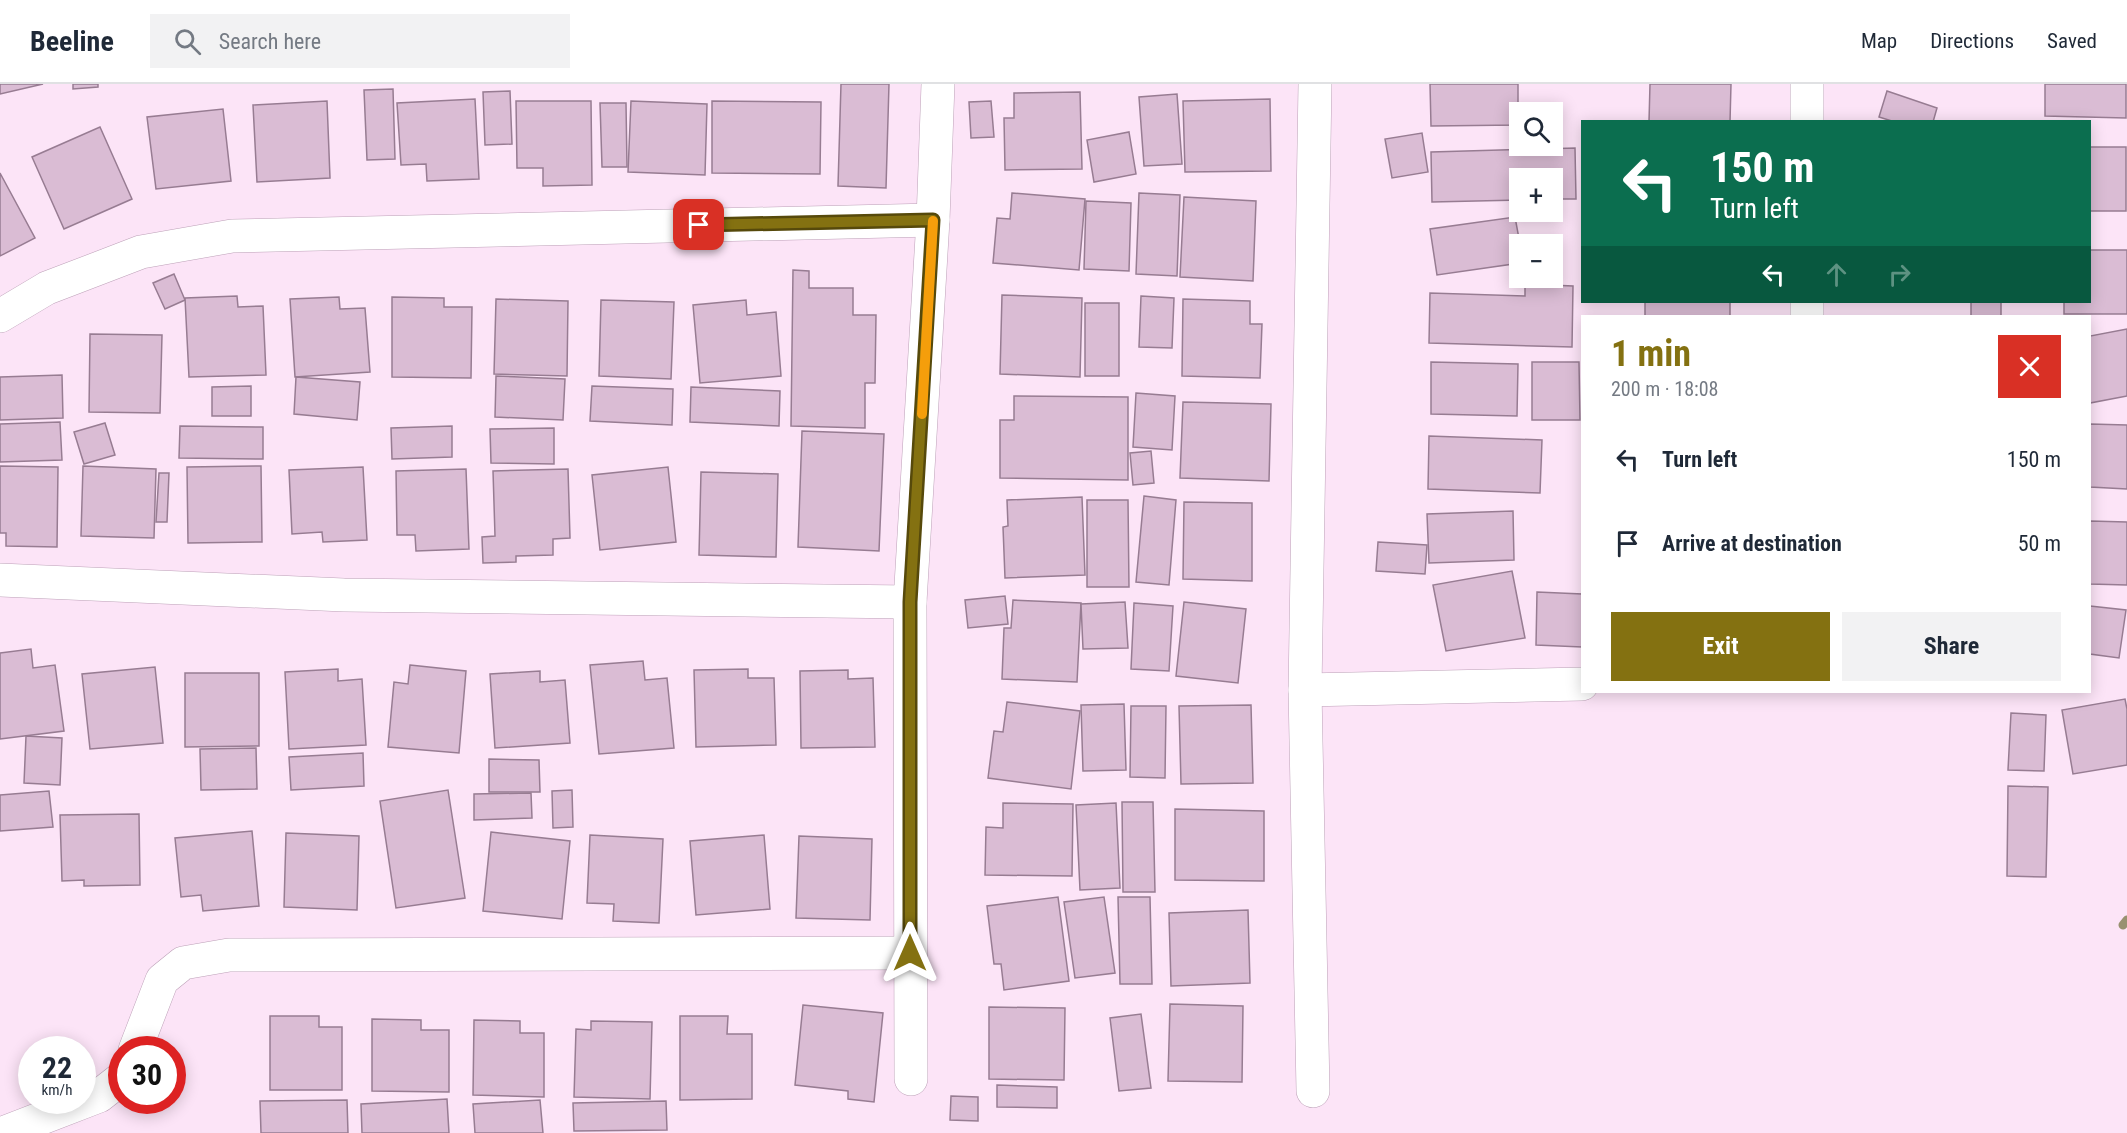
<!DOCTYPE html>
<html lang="en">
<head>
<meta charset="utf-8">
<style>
	body { margin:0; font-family:"Roboto Condensed",sans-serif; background:#f2f2f3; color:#1f2937; height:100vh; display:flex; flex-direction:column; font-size:22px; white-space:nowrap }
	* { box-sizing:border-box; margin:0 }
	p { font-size:20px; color:#747a83 }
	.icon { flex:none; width:33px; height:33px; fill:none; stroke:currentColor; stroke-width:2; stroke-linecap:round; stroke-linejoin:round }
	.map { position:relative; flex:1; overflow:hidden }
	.sheet { position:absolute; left:1581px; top:231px; width:510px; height:378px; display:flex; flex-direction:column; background:#fff; border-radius:0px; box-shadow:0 3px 15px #0003 }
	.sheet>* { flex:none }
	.hud { position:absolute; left:1581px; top:36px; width:510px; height:183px; border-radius:0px; box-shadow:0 3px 15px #0003; background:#0b6e4f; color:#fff; overflow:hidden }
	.tools { position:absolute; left:1509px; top:18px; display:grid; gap:12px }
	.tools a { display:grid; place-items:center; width:54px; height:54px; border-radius:0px; background:#fff; box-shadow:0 3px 15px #0003; font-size:30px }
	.speed { position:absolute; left:18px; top:952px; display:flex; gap:12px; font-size:30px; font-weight:700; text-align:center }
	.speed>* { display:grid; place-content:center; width:78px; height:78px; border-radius:50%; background:#fff; box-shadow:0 3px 15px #0003; line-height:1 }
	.speed small { font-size:15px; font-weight:400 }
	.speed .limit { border:9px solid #d22; background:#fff; color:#111 }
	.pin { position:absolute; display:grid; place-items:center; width:51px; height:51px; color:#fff; margin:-26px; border-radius:12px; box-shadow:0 3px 9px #0006 }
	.me { position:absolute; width:66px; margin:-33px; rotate:0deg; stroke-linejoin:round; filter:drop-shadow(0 0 4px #0008) }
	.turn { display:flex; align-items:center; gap:21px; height:126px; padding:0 30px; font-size:27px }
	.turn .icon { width:78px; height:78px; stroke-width:2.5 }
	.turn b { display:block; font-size:42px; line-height:51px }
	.lanes { display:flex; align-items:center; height:57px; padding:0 30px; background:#0003; justify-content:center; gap:30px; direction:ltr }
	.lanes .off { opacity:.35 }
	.round { display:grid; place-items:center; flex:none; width:63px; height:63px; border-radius:0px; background:#f2f2f3 }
	.summary { display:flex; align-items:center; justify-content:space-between; height:102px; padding:0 30px }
	h1 { font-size:36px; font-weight:700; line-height:45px; color:#847111 }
	.cta { display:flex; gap:12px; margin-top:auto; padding:12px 30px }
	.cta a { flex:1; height:69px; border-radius:0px; background:#847111; color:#fff; font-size:24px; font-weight:700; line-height:69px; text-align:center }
	.cta a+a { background:#f2f2f3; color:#1f2937 }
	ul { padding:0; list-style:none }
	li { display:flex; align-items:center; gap:18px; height:84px; padding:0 30px }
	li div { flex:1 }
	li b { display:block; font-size:22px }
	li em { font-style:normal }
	header { display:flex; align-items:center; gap:36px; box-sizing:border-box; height:84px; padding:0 30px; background:#fff; border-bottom:2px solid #e0e1e3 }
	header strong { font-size:28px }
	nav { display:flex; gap:33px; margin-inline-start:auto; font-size:21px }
	.search { width:420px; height:54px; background:#f2f2f3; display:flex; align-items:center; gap:15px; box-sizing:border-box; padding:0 21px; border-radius:0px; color:#747a83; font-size:22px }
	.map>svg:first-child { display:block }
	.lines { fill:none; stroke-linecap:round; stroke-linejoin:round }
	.stream { stroke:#989170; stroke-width:9 }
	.building { fill:#dabcd4; stroke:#977c92; stroke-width:1.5 }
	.street-casing { stroke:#bda1b8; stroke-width:34 }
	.street { stroke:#fff; stroke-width:33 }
	.route-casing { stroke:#56490b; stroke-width:15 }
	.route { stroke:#847111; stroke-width:10 }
	.slow { stroke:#f59e0b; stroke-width:10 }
</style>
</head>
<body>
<header>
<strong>Beeline</strong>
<div class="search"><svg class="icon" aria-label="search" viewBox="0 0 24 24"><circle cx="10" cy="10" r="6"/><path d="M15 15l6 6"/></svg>Search here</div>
<nav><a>Map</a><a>Directions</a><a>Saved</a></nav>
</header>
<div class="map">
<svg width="2127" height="1049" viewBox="0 0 2127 1049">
	<rect width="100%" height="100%" fill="#fce4f7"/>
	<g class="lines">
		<polyline class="stream" points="2123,841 2127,836"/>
	</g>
	<g class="building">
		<polygon points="0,0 43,0 0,10"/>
		<polygon points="73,0 98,0 98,3 73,5"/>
		<polygon points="841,0 889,0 886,104 838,102"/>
		<polygon points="1430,0 1518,0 1518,41 1431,42"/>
		<polygon points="1650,0 1731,0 1730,38 1649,38"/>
		<polygon points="2045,0 2126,0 2126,34 2045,32"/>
		<polygon points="393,5 395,75 367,76 364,6"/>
		<polygon points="510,7 512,60 485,61 483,8"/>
		<polygon points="1887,7 1937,24 1933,38 1895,38 1879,33"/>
		<polygon points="1080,8 1082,85 1005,86 1004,34 1014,34 1014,9"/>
		<polygon points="1177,10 1182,80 1144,82 1139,13"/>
		<polygon points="475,15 479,95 427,97 426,80 401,81 397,19"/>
		<polygon points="1270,15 1271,87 1185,88 1183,17"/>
		<polygon points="327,17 330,94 257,98 253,21"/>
		<polygon points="516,17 591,17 592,101 543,102 543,84 517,84"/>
		<polygon points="631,17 707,20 705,91 628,88"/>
		<polygon points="712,17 821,18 820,90 712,89"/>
		<polygon points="991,17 994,53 971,54 969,18"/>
		<polygon points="600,19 626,19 627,83 602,83"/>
		<polygon points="223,25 231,97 156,105 147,33"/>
		<polygon points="100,43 132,115 64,145 32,73"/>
		<polygon points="1129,48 1136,90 1094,98 1087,56"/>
		<polygon points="1422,49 1428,88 1392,94 1385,55"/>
		<rect x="2090" y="63" width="36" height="64"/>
		<polygon points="1575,64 1576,115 1552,115 1552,94 1520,94 1520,116 1432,118 1431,68"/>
		<polygon points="0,89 35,154 0,172"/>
		<polygon points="1012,109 1085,115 1079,186 993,179 997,134 1010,135"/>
		<polygon points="1139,109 1180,111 1177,192 1136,190"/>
		<polygon points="1184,113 1256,117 1253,197 1180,193"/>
		<polygon points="1086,117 1131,119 1129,187 1084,185"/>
		<polygon points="1515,133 1520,160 1520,179 1437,191 1430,145"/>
		<polygon points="2090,166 2127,166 2127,230 2064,230 2064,218 2090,218"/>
		<polygon points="793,186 809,187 809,204 853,204 853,231 876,231 875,299 865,299 865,344 791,342"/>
		<polygon points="174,190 185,216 165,225 153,199"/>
		<polygon points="1525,200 1573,202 1572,263 1429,259 1430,209 1525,212"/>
		<polygon points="1002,211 1082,214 1080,293 1000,290"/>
		<polygon points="237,212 238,223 263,222 266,291 189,293 185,214"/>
		<polygon points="1141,212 1174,214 1172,264 1139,263"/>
		<polygon points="339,213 340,225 365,224 370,288 295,293 290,215"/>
		<polygon points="392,213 444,214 444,223 472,223 471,294 392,293"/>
		<polygon points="496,215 568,217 567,292 494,290"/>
		<polygon points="1183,215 1250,217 1250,240 1262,240 1260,294 1182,292"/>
		<polygon points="601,216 674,218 671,295 599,292"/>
		<polygon points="746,216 747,231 776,228 781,292 700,299 693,221"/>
		<rect x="1645" y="218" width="85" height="14"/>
		<rect x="1971" y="218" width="30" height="14"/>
		<rect x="1085" y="219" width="34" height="73"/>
		<polygon points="2127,245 2127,312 2090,319 2090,252"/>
		<polygon points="90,250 162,251 160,329 89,328"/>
		<polygon points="1431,278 1518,280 1517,332 1431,330"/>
		<polygon points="1532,278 1579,278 1580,336 1532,336"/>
		<polygon points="62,291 63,334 0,336 0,293"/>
		<polygon points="496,292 565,295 563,336 495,333"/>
		<polygon points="296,293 360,298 357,336 294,330"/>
		<polygon points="251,302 251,332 212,332 212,303"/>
		<polygon points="592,302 673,305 672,341 590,337"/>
		<polygon points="691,303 780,307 779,342 690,338"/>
		<polygon points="1136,309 1175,312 1172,366 1133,363"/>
		<polygon points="1014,312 1128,313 1128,396 1000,394 1000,336 1014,336"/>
		<polygon points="1183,318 1271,320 1269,397 1180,394"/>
		<polygon points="60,338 62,376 0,378 0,340"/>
		<polygon points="105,339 115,371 84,380 74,348"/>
		<polygon points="2090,340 2127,341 2127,405 2090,403"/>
		<polygon points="180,342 263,343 263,375 179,374"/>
		<polygon points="452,342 452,373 392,375 391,344"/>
		<polygon points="554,344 554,380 491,379 490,345"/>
		<polygon points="802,347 884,350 879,467 798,463"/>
		<polygon points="1429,352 1542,356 1540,409 1428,405"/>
		<polygon points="1151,367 1154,399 1133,401 1130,369"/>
		<polygon points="0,382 58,383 57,463 6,462 6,449 0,449"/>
		<polygon points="83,382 156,385 154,454 81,452"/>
		<polygon points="261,382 262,458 188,459 187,383"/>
		<polygon points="363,383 367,456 323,458 322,448 292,450 289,386"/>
		<polygon points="668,383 676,458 600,466 592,391"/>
		<polygon points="466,385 469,465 416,467 415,451 397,451 396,387"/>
		<polygon points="568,385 570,454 553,455 553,471 516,472 516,478 483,479 482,453 495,452 493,387"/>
		<polygon points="701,388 778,390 776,473 699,471"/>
		<polygon points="159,389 169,389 167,438 156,438"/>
		<polygon points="1144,412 1176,416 1169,501 1136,498"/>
		<polygon points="1082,413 1085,491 1005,494 1003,443 1008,442 1007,416"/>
		<polygon points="1087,416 1128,416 1129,503 1087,503"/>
		<polygon points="1184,418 1252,419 1252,497 1183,495"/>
		<polygon points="1513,427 1514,476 1429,479 1427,430"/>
		<polygon points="2090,437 2127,438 2127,501 2090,500"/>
		<polygon points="1378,458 1427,461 1425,490 1376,487"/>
		<polygon points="1512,487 1525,554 1446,567 1433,501"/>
		<polygon points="1537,508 1582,510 1582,563 1536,561"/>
		<polygon points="1005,512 1008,540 968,544 965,516"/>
		<polygon points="1013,516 1081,519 1077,598 1002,595 1004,544 1011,544"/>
		<polygon points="1125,518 1128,564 1083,565 1081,520"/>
		<polygon points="1184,518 1246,525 1238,599 1176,592"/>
		<polygon points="1134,519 1173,522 1169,587 1131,585"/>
		<polygon points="2090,522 2126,526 2119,574 2090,570"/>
		<polygon points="31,565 33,584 55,581 64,647 0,655 0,569"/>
		<polygon points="643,577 645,596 667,594 674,664 599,670 590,581"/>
		<polygon points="410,581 466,587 459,669 388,663 394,598 408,600"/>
		<polygon points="155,583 163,659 90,665 82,590"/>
		<polygon points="338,585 338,597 362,595 366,661 289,665 285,588"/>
		<polygon points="748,585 748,594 774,594 776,661 696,663 694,586"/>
		<polygon points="848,586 848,595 873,594 875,663 801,664 800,587"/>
		<polygon points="540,587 540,598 565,596 570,659 495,664 490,590"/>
		<polygon points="185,589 259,589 259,662 185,663"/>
		<polygon points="2125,615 2127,625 2127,681 2073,690 2062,626"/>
		<polygon points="1007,618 1080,627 1071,705 988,694 994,647 1003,648"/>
		<polygon points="1124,620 1126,686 1083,687 1081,621"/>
		<polygon points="1251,621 1253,699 1181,700 1179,622"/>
		<polygon points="1131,622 1166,622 1165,694 1130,693"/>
		<polygon points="2011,629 2046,631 2044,687 2008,686"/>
		<polygon points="26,652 62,654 60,701 24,699"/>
		<polygon points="256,664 257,705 201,706 200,665"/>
		<polygon points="363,669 364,702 291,706 289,673"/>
		<polygon points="489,675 539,676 540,708 489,708"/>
		<polygon points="2008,702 2048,703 2046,793 2007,792"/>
		<polygon points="448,706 465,814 396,824 380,717"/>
		<polygon points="572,706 573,743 553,744 552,707"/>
		<polygon points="49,707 53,743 0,747 0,711"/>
		<polygon points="531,709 532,734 474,736 474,710"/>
		<polygon points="1122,718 1153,718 1155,808 1123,808"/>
		<polygon points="1003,719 1073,720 1072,792 985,791 986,743 1003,744"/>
		<polygon points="1116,719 1120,804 1080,806 1076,721"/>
		<polygon points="1175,725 1264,727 1264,797 1175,796"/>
		<polygon points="139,730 140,801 84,802 84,796 62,797 60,731"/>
		<polygon points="252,747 259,822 203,827 201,811 181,813 175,754"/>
		<polygon points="491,748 570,757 562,835 483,827"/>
		<polygon points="286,749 359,752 357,826 284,823"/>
		<polygon points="590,751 663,755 659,839 613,837 614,820 587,819"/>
		<polygon points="764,751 770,825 696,831 690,757"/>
		<polygon points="799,752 872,755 870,836 796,834"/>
		<polygon points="1058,813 1069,897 1004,906 1001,880 994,880 987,822"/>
		<polygon points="1104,813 1115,889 1075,894 1064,818"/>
		<polygon points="1118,813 1150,813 1152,900 1120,900"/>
		<polygon points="1248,826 1250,899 1171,902 1169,829"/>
		<polygon points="1170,920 1243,922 1242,998 1168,997"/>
		<polygon points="803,921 883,929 874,1018 848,1015 848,1007 795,1001"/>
		<polygon points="989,923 1065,924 1064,996 989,995"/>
		<polygon points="1141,930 1151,1004 1119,1007 1110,934"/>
		<polygon points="270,932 319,932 319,943 342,943 342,1006 270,1006"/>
		<polygon points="680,932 728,932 727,950 752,950 752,1015 680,1016"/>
		<polygon points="372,935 421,936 421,946 449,946 449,1008 372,1007"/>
		<polygon points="474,936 520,937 520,949 544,949 544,1013 473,1011"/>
		<polygon points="591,937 652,938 650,1015 574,1013 576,945 591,946"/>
		<polygon points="997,1001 1057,1003 1057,1024 997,1023"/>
		<polygon points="951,1012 978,1013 978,1037 950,1036"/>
		<polygon points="447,1015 449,1049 362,1049 361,1020"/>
		<polygon points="347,1016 348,1049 261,1049 260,1017"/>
		<polygon points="540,1016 543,1049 475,1049 473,1020"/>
		<polygon points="666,1017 667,1046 574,1047 573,1019"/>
	</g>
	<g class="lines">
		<defs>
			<g id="street">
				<polyline points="1807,0 1807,38"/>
				<polyline points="1807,218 1807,232"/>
				<polyline points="0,232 47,204 141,168 232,152 933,136"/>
				<polyline points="0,496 344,511 910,518"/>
				<polyline points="1305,606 1582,600"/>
				<polyline points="135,966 162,896 183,879 229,871 910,869"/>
				<polyline points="911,995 910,518 933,136 938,0"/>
				<polyline points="1313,1007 1305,606 1315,0"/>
				<polyline points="3,1049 99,1012 122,994"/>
			</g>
		</defs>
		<use href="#street" class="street-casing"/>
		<use href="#street" class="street"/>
	</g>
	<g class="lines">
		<defs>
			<polyline id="route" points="699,141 933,136 910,518 910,869"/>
		</defs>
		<use href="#route" class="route-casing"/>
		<use href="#route" class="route"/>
		<polyline class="slow" points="922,330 933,137"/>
	</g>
</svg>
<div class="tools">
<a><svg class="icon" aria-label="search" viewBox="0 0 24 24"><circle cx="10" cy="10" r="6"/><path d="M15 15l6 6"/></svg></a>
<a>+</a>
<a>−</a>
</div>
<div class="speed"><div>22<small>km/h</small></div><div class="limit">30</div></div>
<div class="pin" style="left:699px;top:141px;background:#d93025"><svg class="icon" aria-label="arrive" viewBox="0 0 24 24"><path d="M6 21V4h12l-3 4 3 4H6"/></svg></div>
<svg class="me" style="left:910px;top:869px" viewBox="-20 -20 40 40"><path d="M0-17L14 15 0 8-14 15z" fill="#847111" stroke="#fff" stroke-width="4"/></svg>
<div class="hud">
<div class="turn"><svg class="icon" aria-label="left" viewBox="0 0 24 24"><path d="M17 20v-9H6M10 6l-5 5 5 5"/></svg><div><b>150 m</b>Turn left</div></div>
<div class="lanes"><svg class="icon" aria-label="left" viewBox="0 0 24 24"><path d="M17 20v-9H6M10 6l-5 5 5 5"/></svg><svg class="icon off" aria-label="ahead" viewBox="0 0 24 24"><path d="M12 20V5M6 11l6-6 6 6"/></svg><svg class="icon off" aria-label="right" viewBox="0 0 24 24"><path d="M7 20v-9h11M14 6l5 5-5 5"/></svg></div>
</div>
<section class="sheet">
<div class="summary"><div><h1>1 min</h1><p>200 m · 18:08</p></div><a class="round" style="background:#d93025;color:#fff"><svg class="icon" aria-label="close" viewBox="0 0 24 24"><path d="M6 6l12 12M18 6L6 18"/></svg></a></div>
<ul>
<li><svg class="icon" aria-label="left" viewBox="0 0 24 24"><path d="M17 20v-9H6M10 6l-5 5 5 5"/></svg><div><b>Turn left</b></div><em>150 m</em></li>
<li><svg class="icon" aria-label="arrive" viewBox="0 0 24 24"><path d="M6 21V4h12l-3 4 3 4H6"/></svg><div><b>Arrive at destination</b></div><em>50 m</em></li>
</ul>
<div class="cta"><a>Exit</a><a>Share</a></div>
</section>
</div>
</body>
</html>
